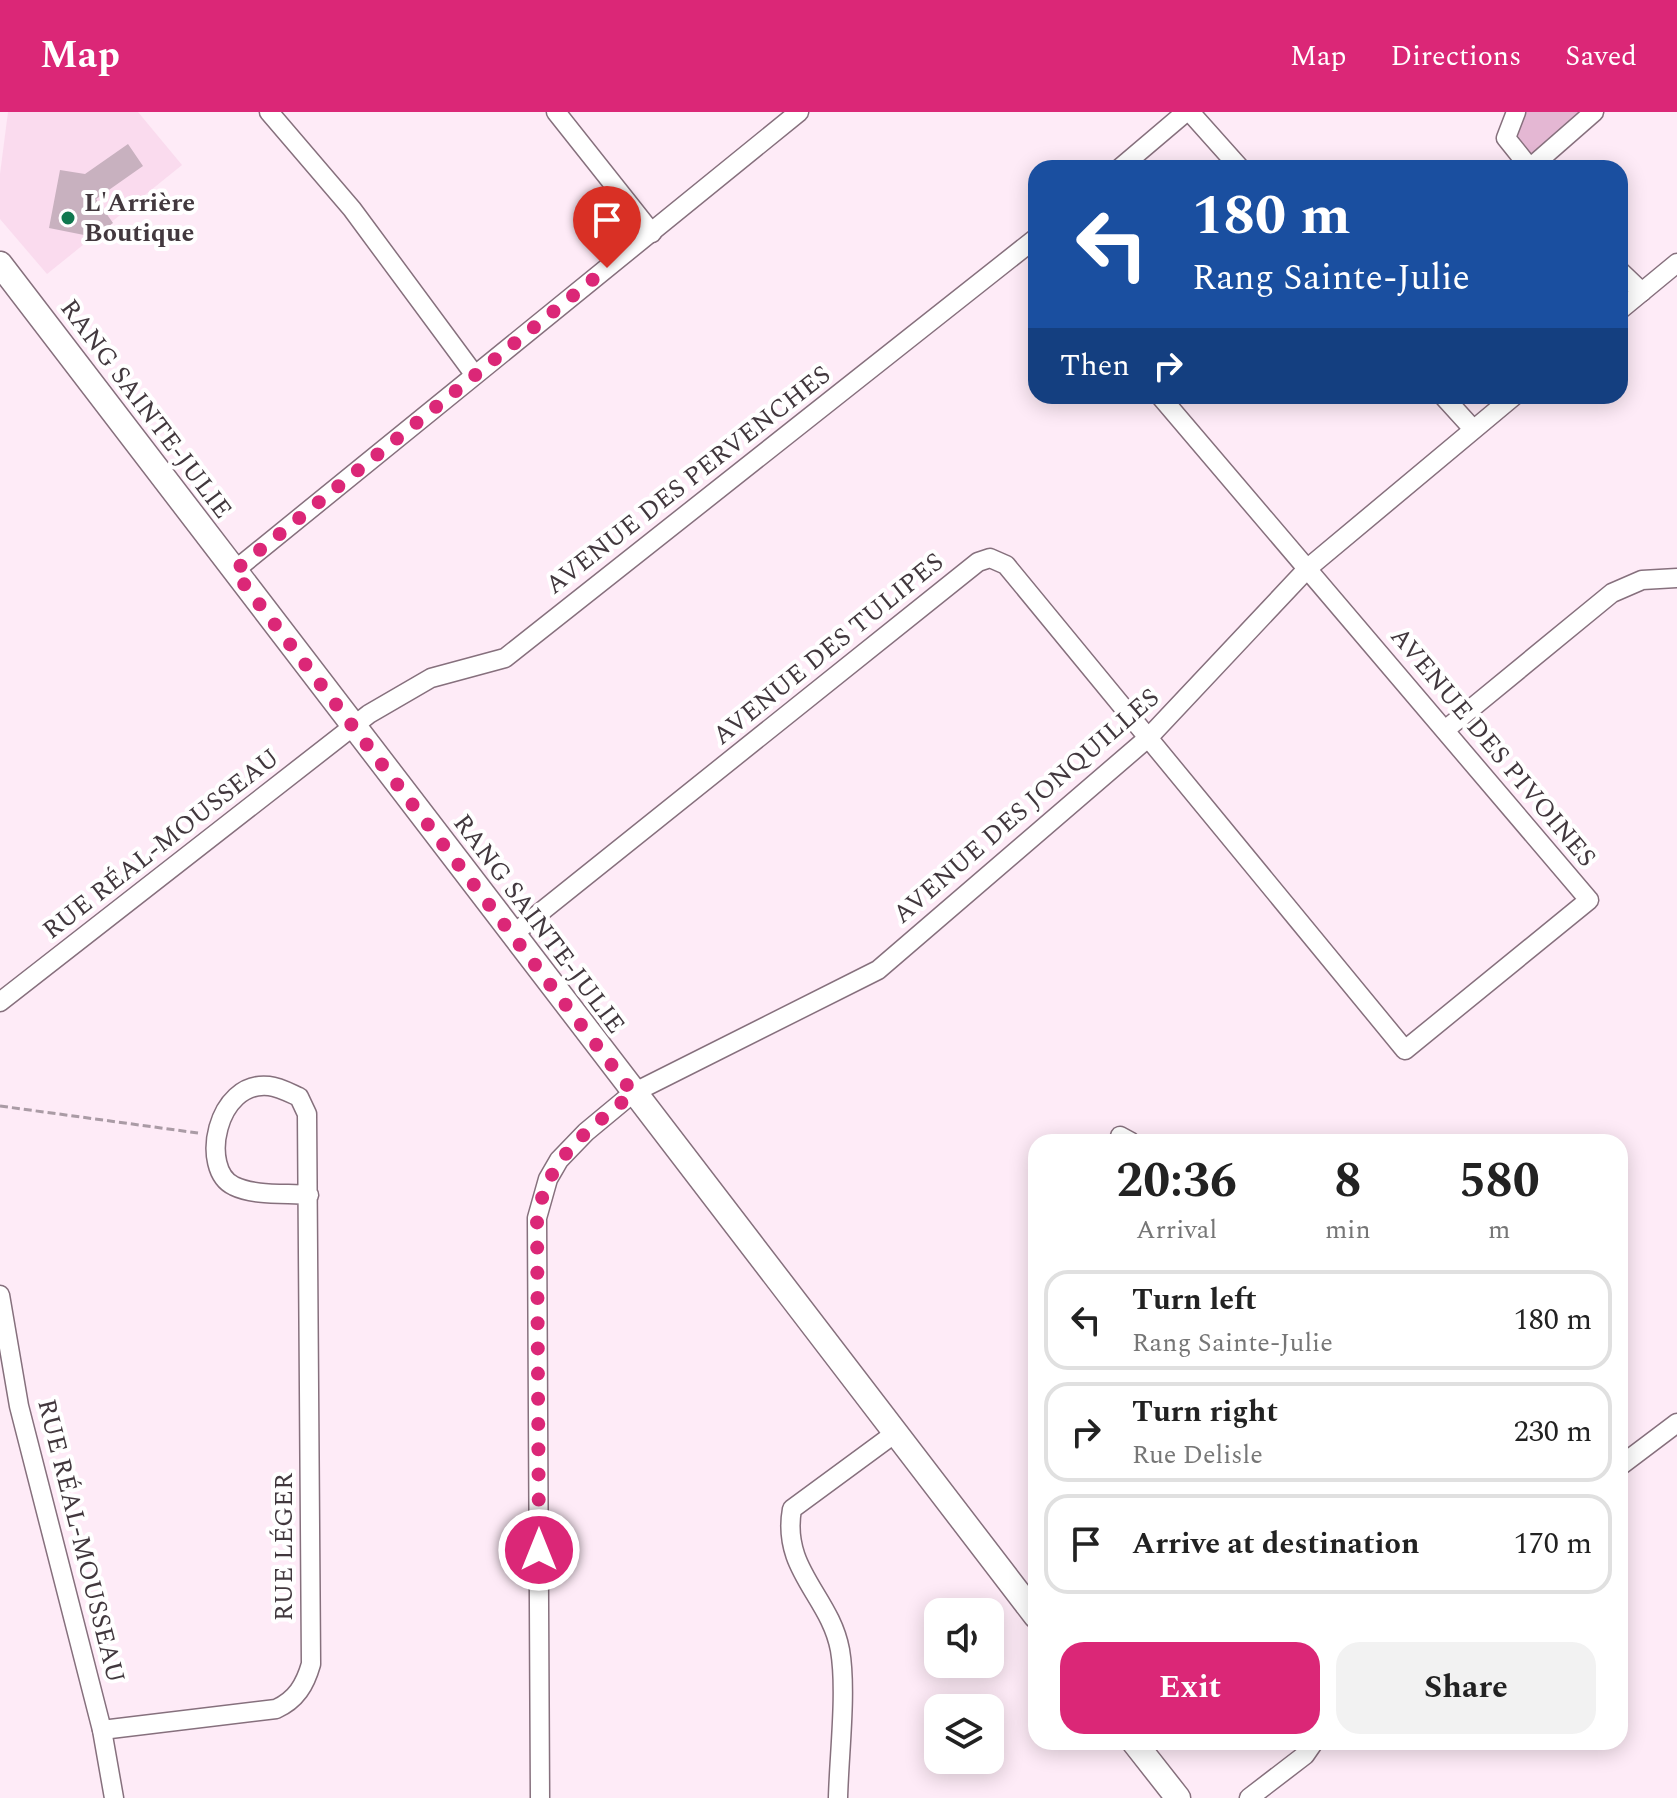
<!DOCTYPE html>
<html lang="en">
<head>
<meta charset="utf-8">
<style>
	body { margin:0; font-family:Spectral,serif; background:#f2f2f2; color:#222; height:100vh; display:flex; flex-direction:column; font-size:30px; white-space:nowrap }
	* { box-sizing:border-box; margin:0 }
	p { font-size:26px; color:#767676 }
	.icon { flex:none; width:44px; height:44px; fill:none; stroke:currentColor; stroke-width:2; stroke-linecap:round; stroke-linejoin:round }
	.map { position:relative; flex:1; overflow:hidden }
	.side { position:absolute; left:1028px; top:1022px; width:600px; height:616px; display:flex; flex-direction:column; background:#fff; border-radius:24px; box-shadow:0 4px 20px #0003 }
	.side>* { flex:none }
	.guide { position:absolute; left:1028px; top:48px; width:600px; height:244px; border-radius:24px; box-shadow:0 4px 20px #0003; background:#1a4fa0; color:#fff; overflow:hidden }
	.fabs { position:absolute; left:924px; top:1486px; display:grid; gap:16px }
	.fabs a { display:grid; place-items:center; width:80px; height:80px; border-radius:16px; background:#fff; box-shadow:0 4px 20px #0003; font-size:40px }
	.pin { position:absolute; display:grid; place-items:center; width:68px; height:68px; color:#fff; margin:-82px -34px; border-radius:50% 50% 50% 0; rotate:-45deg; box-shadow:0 0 8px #0007 }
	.pin .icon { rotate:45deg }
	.me { position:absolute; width:88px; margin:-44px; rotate:0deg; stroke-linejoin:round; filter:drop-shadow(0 0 6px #0008) }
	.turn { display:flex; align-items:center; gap:28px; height:168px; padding:0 32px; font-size:36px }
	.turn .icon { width:104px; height:104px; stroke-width:2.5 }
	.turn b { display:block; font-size:56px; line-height:68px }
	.then { display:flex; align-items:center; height:76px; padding:0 32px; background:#0003; gap:16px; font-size:30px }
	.eta { display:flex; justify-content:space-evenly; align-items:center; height:136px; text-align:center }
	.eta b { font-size:48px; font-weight:700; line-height:56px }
	.button { display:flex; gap:16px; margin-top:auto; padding:16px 32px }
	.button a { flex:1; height:92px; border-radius:24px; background:#db2777; color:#fff; font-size:32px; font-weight:700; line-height:92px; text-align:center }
	.button a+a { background:#f2f2f2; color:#222 }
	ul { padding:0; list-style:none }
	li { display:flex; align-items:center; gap:24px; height:100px; margin:0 16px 12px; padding:0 16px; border:4px solid #e0e0e0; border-radius:24px }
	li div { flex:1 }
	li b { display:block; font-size:30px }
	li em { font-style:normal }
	header { display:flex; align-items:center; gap:48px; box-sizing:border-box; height:112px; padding:0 40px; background:#db2777; color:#fff }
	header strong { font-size:38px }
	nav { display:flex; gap:44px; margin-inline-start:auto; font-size:28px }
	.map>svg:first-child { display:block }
	.built { fill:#fadbee }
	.green { fill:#e4b7d3 }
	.building { fill:#c8b1bf }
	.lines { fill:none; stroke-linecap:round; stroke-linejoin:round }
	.minor-casing { stroke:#86707d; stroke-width:21 }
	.tertiary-casing { stroke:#86707d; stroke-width:27 }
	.path { stroke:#aa9ba5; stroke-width:3; stroke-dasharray:8 4; stroke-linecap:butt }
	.minor { stroke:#fff; stroke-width:18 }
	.tertiary { stroke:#fff; stroke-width:24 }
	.route { stroke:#db2777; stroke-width:14; stroke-dasharray:0 25.2 }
	.poi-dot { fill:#10774f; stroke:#fff; stroke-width:3 }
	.labels { text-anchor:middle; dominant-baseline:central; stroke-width:8; stroke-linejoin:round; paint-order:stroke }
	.poi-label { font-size:26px; font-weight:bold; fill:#42383e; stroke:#fff; text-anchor:start }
	.street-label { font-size:26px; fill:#42383e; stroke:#fff }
</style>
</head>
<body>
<header>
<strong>Map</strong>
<nav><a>Map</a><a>Directions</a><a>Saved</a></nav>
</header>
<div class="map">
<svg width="1677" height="1686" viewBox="0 0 1677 1686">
	<rect width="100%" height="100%" fill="#feebf7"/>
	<polygon class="built" points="8,0 138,0 182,53 47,162 0,107 0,62"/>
	<polygon class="green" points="1516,0 1585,0 1533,45 1507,23"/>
	<polygon class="building" points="128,32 143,54 96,87 113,111 94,125 49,116 60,58 85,62"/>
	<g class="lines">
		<defs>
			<g id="minor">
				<polyline points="269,0 352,97 474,262"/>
				<polyline points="556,0 652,121"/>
				<polyline points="1190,0 1240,56"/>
				<polyline points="1516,0 1506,26 1530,56"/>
				<polyline points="1120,56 1186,0"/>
				<polyline points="1530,56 1594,0"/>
				<polyline points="1620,159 1642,180"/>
				<polyline points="1620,198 1677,151"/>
				<polyline points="1443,284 1473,317"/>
				<polyline points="234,459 799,0"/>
				<polyline points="1445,618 1612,481 1642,468 1677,466"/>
				<polyline points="512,823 978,450 990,446 1006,453 1405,938 1589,788 1160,284"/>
				<polyline points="0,890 369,602 431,566 505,546 1036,126"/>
				<polyline points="1120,1024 1131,1030"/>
				<polyline points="0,1183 19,1294 102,1618 114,1686"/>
				<polyline points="1620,1354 1677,1311"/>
				<path d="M102 1618 276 1597C296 1588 305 1573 311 1552L307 1002 299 985C290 981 279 975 269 974 216 968 199 1058 234 1074 254 1084 287 1081 309 1083"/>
				<polyline points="540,1686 537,1106 548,1067 559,1048 586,1020 633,981 878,858 1149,625 1308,456 1514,284"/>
				<path d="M838 1686C839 1643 847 1579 840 1538 830 1484 781 1458 792 1397L894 1322"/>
				<polyline points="1249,1686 1305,1643 1314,1630"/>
			</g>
			<g id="tertiary">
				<polyline points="0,152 1036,1504"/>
				<polyline points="1134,1630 1178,1686"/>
			</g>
		</defs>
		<use href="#minor" class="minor-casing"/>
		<use href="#tertiary" class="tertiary-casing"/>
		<polyline class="path" points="0,994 198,1021"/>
		<use href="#minor" class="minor"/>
		<use href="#tertiary" class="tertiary"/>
	</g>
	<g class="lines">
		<path class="route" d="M539 1438 537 1106C549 1043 587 1020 633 981L234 459 607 156"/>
	</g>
	<circle class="poi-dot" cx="68" cy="106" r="8"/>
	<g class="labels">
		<g class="poi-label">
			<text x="84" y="91">L'Arrière<tspan x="84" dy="30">Boutique</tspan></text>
		</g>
		<g class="street-label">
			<text transform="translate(146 297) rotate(53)">RANG SAINTE-JULIE</text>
			<text transform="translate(688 368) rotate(-38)">AVENUE DES PERVENCHES</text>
			<text transform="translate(828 537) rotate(-39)">AVENUE DES TULIPES</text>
			<text transform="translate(1493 635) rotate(50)">AVENUE DES PIVOINES</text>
			<text transform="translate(1026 694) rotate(-41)">AVENUE DES JONQUILLES</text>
			<text transform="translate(161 732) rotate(-38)">RUE RÉAL-MOUSSEAU</text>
			<text transform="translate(539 812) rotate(53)">RANG SAINTE-JULIE</text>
			<text transform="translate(81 1429) rotate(76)">RUE RÉAL-MOUSSEAU</text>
			<text transform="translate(284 1435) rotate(-90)">RUE LÉGER</text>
		</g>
	</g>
</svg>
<div class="fabs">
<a><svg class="icon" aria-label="sound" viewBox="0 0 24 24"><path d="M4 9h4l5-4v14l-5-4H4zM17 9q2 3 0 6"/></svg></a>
<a><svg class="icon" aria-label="layers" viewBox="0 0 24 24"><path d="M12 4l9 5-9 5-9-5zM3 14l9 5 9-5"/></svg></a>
</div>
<div class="pin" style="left:607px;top:156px;background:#d93025"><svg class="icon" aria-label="arrive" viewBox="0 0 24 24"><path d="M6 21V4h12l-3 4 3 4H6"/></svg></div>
<svg class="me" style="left:539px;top:1438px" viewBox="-20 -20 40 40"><circle r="17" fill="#db2777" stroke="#fff" stroke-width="3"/><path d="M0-11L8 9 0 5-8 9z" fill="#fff"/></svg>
<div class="guide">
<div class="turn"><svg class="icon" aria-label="left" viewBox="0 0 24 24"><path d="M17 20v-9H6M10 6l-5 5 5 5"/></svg><div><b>180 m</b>Rang Sainte-Julie</div></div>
<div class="then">Then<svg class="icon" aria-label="right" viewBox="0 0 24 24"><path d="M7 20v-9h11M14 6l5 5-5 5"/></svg></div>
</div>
<section class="side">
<div class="eta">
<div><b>20:36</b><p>Arrival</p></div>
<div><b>8</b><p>min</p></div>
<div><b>580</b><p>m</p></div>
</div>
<ul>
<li><svg class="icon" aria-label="left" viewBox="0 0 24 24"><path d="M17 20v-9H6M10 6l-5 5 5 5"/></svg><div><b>Turn left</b><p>Rang Sainte-Julie</p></div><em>180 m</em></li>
<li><svg class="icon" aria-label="right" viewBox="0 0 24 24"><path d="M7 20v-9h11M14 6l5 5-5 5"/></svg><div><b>Turn right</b><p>Rue Delisle</p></div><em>230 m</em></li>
<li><svg class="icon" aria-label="arrive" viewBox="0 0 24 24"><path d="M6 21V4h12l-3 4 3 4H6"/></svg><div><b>Arrive at destination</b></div><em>170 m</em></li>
</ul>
<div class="button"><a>Exit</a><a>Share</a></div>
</section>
</div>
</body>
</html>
